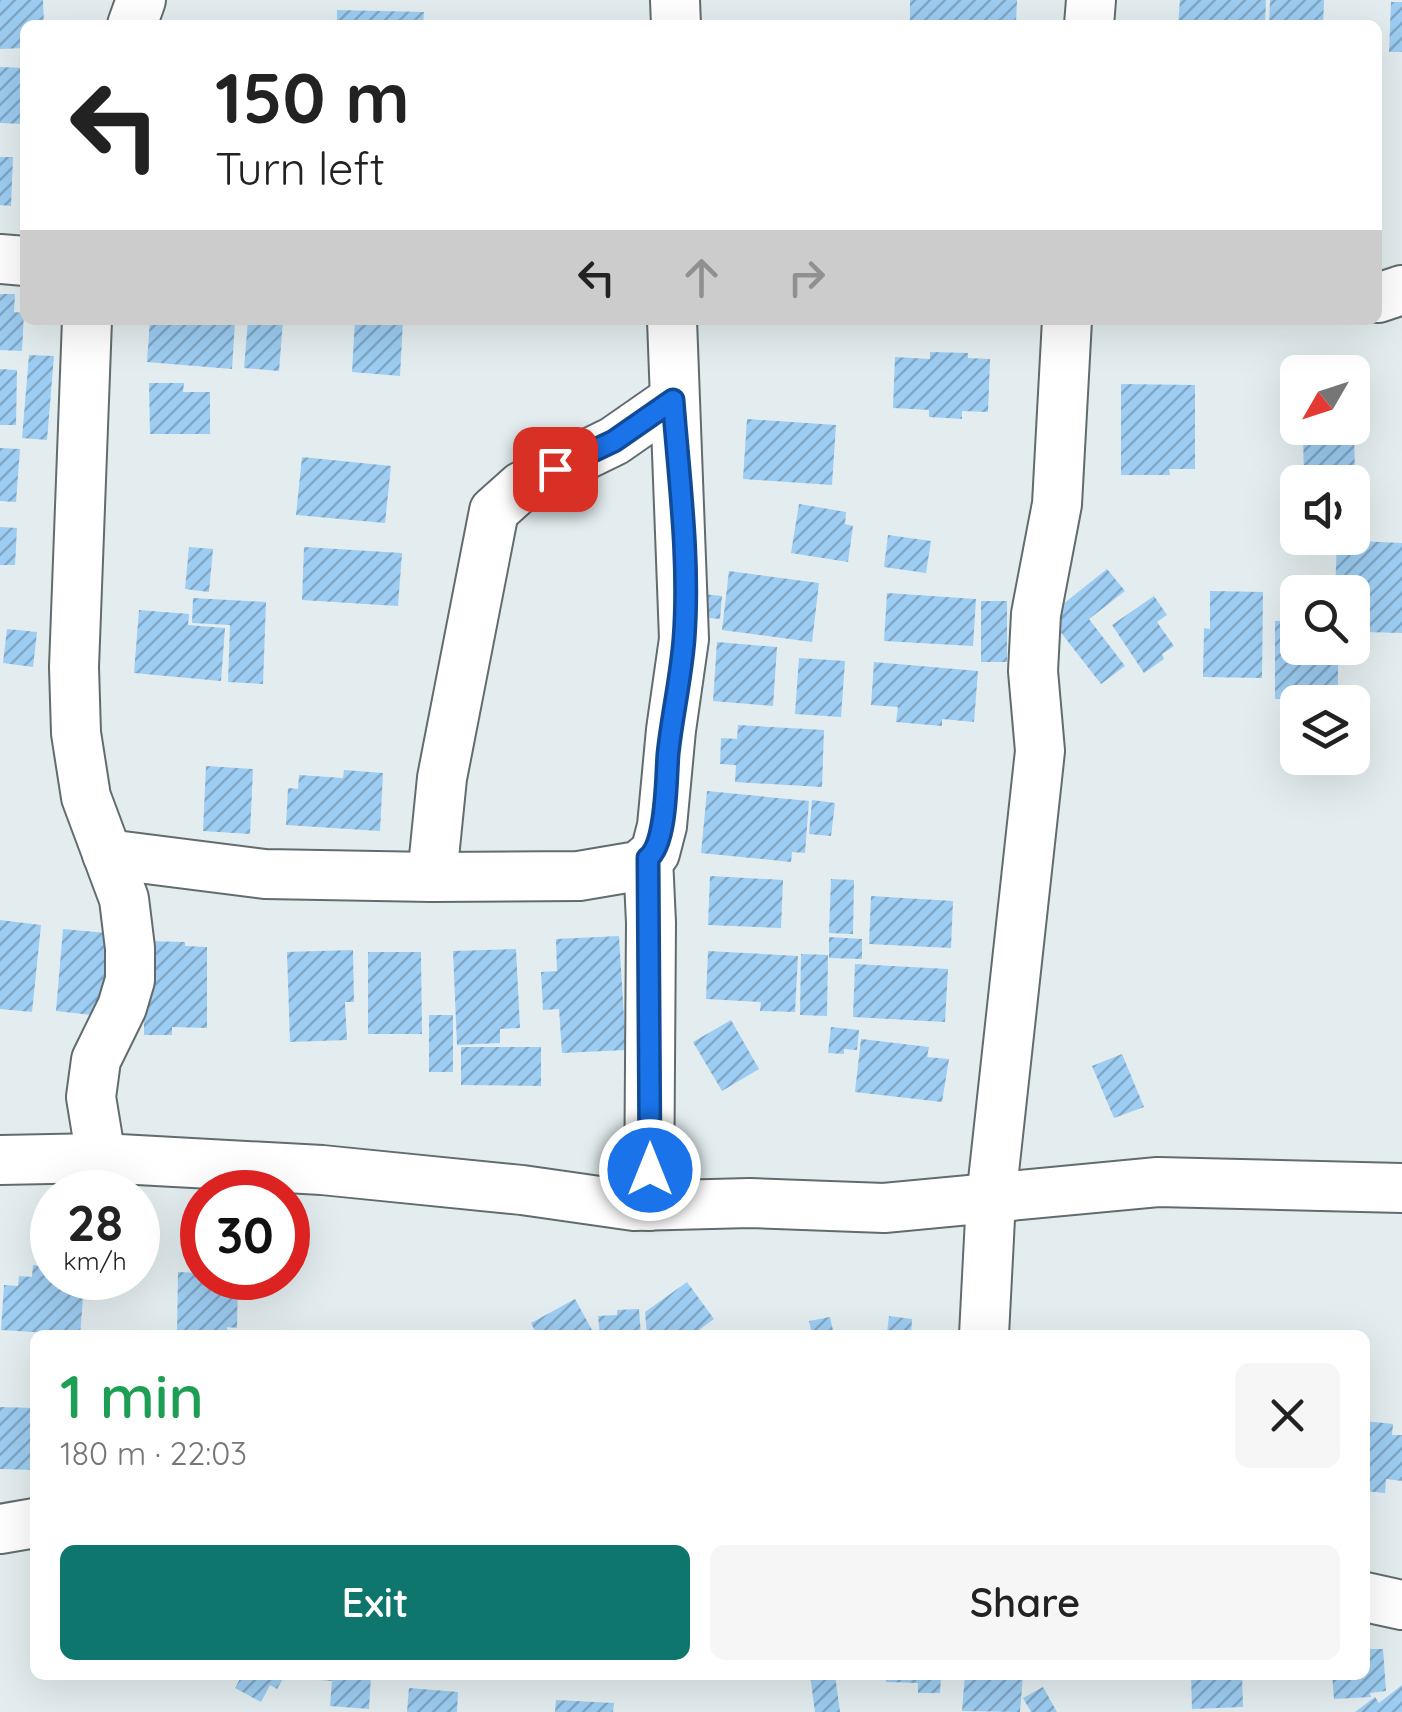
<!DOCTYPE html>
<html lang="en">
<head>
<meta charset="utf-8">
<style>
	body { margin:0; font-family:Quicksand,sans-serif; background:#f6f6f6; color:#222; height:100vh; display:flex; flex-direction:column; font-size:38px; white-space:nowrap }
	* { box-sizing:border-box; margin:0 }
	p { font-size:32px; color:#767676 }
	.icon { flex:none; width:55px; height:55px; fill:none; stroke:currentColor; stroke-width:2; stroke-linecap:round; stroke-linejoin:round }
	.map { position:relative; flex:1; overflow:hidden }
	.panel { position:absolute; left:30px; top:1330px; width:1340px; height:350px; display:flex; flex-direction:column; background:#fff; border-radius:15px; box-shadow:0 10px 40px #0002 }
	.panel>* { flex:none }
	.hud { position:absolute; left:20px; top:20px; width:1362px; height:305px; border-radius:15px; box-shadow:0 10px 40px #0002; background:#fff; color:#222; overflow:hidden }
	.needle { width:65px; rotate:231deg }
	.buttons { position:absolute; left:1280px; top:355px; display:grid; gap:20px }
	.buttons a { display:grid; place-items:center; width:90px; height:90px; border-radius:15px; background:#fff; box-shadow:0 10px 40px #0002; font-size:50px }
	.speed { position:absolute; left:30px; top:1170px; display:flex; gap:20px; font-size:50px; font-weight:700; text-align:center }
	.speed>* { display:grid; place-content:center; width:130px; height:130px; border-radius:50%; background:#fff; box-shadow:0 10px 40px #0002; line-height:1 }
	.speed small { font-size:25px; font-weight:400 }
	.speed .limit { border:15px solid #d22; background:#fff; color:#111 }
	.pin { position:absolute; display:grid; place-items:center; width:85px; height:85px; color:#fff; margin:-42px; border-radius:20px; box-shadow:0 5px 15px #0006 }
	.me { position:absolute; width:110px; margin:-55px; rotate:0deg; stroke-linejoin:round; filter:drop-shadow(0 0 8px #0008) }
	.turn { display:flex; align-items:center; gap:35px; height:210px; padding:0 30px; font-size:45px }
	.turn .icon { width:130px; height:130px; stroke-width:2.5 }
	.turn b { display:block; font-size:70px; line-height:85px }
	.lanes { display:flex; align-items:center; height:95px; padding:0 30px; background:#0003; justify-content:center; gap:50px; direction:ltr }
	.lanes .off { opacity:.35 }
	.round { display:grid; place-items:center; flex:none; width:105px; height:105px; border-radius:15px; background:#f6f6f6 }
	.head { display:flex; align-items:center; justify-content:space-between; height:170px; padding:0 30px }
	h1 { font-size:60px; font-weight:600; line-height:75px; color:#1e9e55 }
	.button { display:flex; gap:20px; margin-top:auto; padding:20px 30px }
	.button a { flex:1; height:115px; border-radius:15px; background:#0f766e; color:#fff; font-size:40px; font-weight:600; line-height:115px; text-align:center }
	.button a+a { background:#f6f6f6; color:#222 }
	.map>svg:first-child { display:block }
	.building { fill:url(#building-hatch) }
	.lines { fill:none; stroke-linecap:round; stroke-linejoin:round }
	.minor-casing { stroke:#626b6d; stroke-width:52 }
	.minor { stroke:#fff; stroke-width:48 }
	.route-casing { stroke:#114b97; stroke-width:25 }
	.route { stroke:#1a73e8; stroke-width:18 }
</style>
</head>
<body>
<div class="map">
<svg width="1402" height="1712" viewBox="0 0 1402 1712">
	<defs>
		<pattern id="building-hatch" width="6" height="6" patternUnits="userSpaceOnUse" patternTransform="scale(2.5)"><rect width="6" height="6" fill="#9dcdf2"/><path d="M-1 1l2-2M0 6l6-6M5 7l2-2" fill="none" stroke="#80a7c5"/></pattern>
	</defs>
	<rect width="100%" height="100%" fill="#e3edef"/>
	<g class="building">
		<polygon points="0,0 43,0 44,25 25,25 25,48 0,49"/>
		<polygon points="910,0 1017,0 1016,23 910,21"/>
		<polygon points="1180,0 1266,0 1265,25 1178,25"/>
		<polygon points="1270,0 1324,0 1323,25 1269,25"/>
		<polygon points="1391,2 1402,2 1402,52 1389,52"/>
		<polygon points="337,10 424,12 423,25 337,25"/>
		<polygon points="0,67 25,68 25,124 0,123"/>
		<polygon points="0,157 13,157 11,206 0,205"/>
		<polygon points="0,294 15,294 14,312 24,313 22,351 0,350"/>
		<polygon points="150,320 235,321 232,369 147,362"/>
		<polygon points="248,320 283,320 279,371 244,368"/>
		<polygon points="355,320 403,320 400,376 352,372"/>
		<polygon points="930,352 968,353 968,358 990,359 988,412 962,411 962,419 929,417 929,410 893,408 895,357 930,359"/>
		<polygon points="29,355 54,356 47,440 22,438"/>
		<polygon points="0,369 17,370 16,425 0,425"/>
		<polygon points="149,383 184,383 183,392 210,392 210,434 150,434"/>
		<polygon points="1121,384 1195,385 1195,469 1169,469 1170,475 1121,475"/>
		<polygon points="747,419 836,425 832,485 743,479"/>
		<polygon points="1303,428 1354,428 1355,480 1304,481"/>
		<polygon points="0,448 20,449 16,502 0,501"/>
		<polygon points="302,457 391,466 385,523 296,515"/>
		<polygon points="799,504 846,512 845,524 853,526 848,562 791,553"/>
		<polygon points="0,527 17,528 15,565 0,565"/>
		<polygon points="888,535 931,541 926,573 884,567"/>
		<polygon points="1337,540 1402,543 1402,633 1365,632 1365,623 1352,623 1352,592 1335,592"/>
		<polygon points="189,547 213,549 209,592 185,589"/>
		<polygon points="304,547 402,553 398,606 302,600"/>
		<polygon points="1107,569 1125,591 1089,619 1125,666 1101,684 1048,616"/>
		<polygon points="729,571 819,583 812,642 722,630"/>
		<polygon points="1210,591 1263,592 1262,678 1203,677 1204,628 1210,629"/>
		<polygon points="693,593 722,596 720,619 691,616"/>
		<polygon points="887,593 976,599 973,646 884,641"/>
		<polygon points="1154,596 1167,615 1157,622 1174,646 1162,654 1164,659 1144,673 1112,625"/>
		<polygon points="193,598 266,602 263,684 228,682 230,625 192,623"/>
		<rect x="981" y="601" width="26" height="61"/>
		<polygon points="139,610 189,614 188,625 225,628 221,681 134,673"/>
		<polygon points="1275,621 1298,621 1298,648 1332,648 1332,663 1338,664 1338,700 1275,699"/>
		<polygon points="7,629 37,632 33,667 3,663"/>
		<polygon points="717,642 777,647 773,706 713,701"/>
		<polygon points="799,658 845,661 841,717 795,714"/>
		<polygon points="874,662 978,671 974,722 942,719 942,726 896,722 898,707 871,705"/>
		<polygon points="738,725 824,730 822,787 735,782 736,765 720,764 721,738 737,739"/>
		<polygon points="206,766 253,769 250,834 203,831"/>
		<polygon points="344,770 383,773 380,831 286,825 288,788 298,789 299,775 343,778"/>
		<polygon points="707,791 809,801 805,853 792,852 791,862 701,853"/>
		<polygon points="812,800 835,803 831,836 809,834"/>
		<polygon points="710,876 783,880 781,928 708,925"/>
		<polygon points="831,879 854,880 853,934 829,933"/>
		<polygon points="871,896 953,901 951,948 869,944"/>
		<polygon points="0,920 41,925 32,1012 0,1009"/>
		<polygon points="63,929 117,934 110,1017 56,1011"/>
		<polygon points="619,936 626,1050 562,1053 559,1009 543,1010 541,972 557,971 556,939"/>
		<polygon points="829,937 862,939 862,959 829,958"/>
		<polygon points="144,941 185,942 185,946 207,947 207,1028 172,1027 172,1035 144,1035"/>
		<polygon points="516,949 520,1028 500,1029 500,1043 457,1045 453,951"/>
		<polygon points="353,950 354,1002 345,1002 347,1040 290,1042 287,952"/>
		<polygon points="708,951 798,956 795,1012 760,1011 761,1002 706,999"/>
		<polygon points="368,952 421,952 422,1034 368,1034"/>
		<polygon points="801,954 828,955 827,1016 800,1015"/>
		<polygon points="855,964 948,969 945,1022 853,1017"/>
		<rect x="429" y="1015" width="24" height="57"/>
		<polygon points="731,1020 759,1069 722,1091 693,1042"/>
		<polygon points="831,1027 859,1030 857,1050 844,1049 844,1054 828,1053"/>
		<polygon points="861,1039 929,1047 927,1057 949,1059 942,1102 855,1092"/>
		<polygon points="461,1047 541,1047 541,1086 461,1085"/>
		<polygon points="1122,1054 1144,1107 1114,1118 1092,1066"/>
		<polygon points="33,1265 52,1267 52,1278 70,1278 70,1285 84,1286 80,1335 1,1330 4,1285 18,1286 19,1276 32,1277"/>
		<polygon points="178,1272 202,1273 202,1278 238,1278 237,1328 227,1327 227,1335 177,1335"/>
		<polygon points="687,1282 714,1319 692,1335 647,1335 645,1312"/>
		<polygon points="575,1299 592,1330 583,1335 537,1335 531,1323"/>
		<polygon points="639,1309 641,1335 600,1335 598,1316 617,1315 617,1310"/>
		<polygon points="889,1316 912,1319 911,1335 887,1333"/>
		<polygon points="830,1317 834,1335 812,1335 809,1321"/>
		<polygon points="0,1407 35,1408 35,1470 0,1469"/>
		<polygon points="1365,1421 1393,1424 1392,1435 1402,1435 1402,1481 1386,1479 1385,1493 1365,1491"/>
		<polygon points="1365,1649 1383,1649 1386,1691 1370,1693 1371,1697 1334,1699 1332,1675 1365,1675"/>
		<polygon points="242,1675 285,1675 277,1689 270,1685 261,1702 235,1688"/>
		<polygon points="293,1675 371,1675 369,1709 330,1706 332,1681 293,1678"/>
		<polygon points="810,1675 835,1675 840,1712 815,1712"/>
		<polygon points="886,1675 941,1675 940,1693 918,1693 918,1683 886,1682"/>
		<polygon points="965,1675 1023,1675 1020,1712 962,1711"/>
		<polygon points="1191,1675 1242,1675 1243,1707 1192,1709"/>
		<polygon points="1402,1685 1402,1712 1355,1712 1375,1697 1379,1703"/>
		<polygon points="1043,1687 1057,1712 1031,1712 1023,1698"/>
		<polygon points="409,1688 458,1692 457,1712 407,1712"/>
		<polygon points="556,1700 614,1703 613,1712 555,1712"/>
	</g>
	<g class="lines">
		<defs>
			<g id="minor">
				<polyline points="675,0 676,25"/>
				<polyline points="132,25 141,0"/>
				<polyline points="1089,25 1091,0"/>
				<polyline points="0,259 25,261"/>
				<polyline points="1378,298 1402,290"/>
				<polyline points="87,320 74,667 76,733 86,797 124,899 130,948 130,980 122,1007 96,1060 91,1097 101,1158"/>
				<polyline points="107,854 265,874 432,877 579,876 638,866 655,853 662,826 671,730 684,639 672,320"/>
				<polyline points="648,858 651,923 649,1206"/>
				<polyline points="432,877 442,778 494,511 522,486 614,441 673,400"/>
				<polyline points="0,1160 101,1158 322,1170 522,1190 634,1206 750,1203 884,1208 1158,1182 1402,1188"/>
				<polyline points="984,1335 991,1199 1040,751 1033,671 1036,614 1057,504 1067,320"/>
				<polyline points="0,1529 35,1523"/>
				<polyline points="1365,1597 1402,1605"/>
			</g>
		</defs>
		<use href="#minor" class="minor-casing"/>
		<use href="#minor" class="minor"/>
	</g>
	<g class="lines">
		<defs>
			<path id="route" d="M555 469 614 441 673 400C679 479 690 560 684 639 681 678 672 716 668 754 666 779 667 843 648 858L650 1170"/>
		</defs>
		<use href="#route" class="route-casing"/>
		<use href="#route" class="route"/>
	</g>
</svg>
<div class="buttons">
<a><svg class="needle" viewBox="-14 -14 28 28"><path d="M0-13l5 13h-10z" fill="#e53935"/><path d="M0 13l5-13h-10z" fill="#767676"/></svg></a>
<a><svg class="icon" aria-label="sound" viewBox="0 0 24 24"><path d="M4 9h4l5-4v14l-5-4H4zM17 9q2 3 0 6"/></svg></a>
<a><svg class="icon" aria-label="search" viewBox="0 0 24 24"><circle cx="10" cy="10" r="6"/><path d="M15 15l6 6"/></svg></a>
<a><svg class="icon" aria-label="layers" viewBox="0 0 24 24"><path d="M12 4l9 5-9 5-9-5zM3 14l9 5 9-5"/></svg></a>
</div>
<div class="speed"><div>28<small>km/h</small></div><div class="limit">30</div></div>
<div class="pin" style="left:555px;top:469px;background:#d93025"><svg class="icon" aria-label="arrive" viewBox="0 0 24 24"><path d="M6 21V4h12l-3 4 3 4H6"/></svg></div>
<svg class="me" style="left:650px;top:1170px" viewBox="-20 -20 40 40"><circle r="17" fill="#1a73e8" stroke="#fff" stroke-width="3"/><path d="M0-11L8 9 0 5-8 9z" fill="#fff"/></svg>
<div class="hud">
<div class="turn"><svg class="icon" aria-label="left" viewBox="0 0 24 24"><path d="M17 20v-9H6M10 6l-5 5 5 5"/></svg><div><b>150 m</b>Turn left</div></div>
<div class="lanes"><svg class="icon" aria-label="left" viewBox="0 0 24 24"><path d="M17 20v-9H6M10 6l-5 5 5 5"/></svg><svg class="icon off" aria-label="ahead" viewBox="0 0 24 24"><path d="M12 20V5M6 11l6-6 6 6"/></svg><svg class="icon off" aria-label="right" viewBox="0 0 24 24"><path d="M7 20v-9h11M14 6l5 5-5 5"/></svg></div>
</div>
<section class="panel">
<div class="head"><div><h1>1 min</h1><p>180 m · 22:03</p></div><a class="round"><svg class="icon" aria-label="close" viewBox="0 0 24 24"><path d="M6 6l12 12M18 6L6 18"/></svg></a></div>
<div class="button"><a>Exit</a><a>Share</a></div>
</section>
</div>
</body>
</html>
